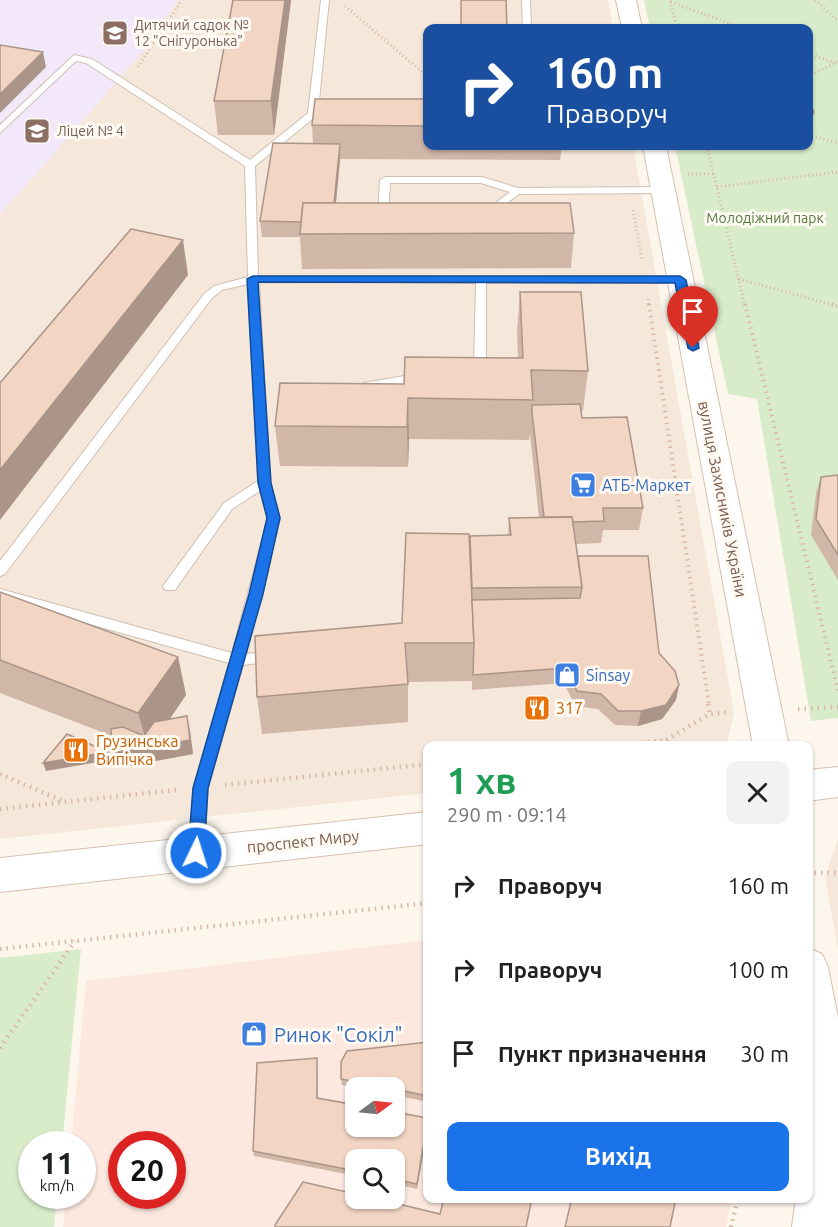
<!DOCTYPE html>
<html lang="uk">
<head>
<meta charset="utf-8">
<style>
	body { margin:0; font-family:Ubuntu,sans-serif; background:#f2f2f2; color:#202124; height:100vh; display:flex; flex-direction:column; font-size:22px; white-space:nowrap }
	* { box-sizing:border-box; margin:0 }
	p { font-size:20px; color:#757577 }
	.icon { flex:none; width:33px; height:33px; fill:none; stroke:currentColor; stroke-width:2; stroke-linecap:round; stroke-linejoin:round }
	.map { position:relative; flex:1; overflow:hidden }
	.sheet { position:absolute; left:423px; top:741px; width:390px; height:462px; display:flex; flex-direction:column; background:#fff; border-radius:12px; box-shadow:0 2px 4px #0004 }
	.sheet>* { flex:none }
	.guide { position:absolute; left:423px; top:24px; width:390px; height:126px; border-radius:12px; box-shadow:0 2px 4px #0004; background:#1a4fa0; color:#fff; overflow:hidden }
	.needle { width:39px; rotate:75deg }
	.controls { position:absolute; left:345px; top:1077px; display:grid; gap:12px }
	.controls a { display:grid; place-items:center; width:60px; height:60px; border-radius:12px; background:#fff; box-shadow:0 2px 4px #0004; font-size:30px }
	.speed { position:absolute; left:18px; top:1131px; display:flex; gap:12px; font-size:30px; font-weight:700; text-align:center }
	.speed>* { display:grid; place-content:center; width:78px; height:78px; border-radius:50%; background:#fff; box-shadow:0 2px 4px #0004; line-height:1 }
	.speed small { font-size:15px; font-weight:400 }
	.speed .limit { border:9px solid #d22; background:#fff; color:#111 }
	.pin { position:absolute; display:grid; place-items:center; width:51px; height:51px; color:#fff; margin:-62px -26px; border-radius:50% 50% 50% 0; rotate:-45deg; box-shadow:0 0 6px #0007 }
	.pin .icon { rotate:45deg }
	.me { position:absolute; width:66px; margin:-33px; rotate:4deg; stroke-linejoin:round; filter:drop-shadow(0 0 4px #0008) }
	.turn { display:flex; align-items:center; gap:21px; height:126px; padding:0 24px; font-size:27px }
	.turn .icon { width:78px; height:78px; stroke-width:2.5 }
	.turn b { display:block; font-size:42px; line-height:51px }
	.round { display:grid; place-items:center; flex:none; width:63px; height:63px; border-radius:12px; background:#f2f2f2 }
	.summary { display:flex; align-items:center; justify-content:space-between; height:102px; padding:0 24px }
	h1 { font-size:36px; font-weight:600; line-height:45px; color:#1e9e55 }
	.action { display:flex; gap:12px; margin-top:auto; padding:12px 24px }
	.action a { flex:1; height:69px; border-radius:12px; background:#1a73e8; color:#fff; font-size:24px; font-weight:600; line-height:69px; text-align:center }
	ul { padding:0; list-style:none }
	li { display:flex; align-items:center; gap:18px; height:84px; padding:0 24px }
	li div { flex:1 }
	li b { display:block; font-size:22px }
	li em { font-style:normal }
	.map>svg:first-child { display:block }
	.residential { fill:#f5e8da }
	.commercial { fill:#fde8e0; fill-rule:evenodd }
	.education { fill:#f3e8fa }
	.green { fill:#d8ecc9 }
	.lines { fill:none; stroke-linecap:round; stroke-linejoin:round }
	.lane-casing { stroke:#d1beb0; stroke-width:2 }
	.secondary-casing { stroke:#d6c0b0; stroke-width:2 }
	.path-far2 { stroke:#d9b8a5; stroke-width:3; stroke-dasharray:1 3; stroke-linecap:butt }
	.path-far1 { stroke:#d9b8a5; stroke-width:4; stroke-dasharray:1.5 4.5; stroke-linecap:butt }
	.path { stroke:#d9b8a5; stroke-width:4.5; stroke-dasharray:1.5 5; stroke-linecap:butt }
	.lane { fill:#fff; fill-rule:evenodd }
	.secondary { fill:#fff; fill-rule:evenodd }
	.wall { fill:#d1b7a8 }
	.shaded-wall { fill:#aa9588 }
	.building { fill:#f3d5c3; stroke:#aa9588; stroke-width:1.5 }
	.route { fill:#1a73e8; stroke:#114b97; stroke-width:1.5 }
	.labels { text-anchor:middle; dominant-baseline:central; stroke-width:6; stroke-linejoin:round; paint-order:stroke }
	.far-education-label { font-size:14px; fill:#785e54; stroke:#fffaf3; text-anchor:start }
	.far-park-label { font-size:14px; fill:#537a41; stroke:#fffaf3 }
	.shop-label { font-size:16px; fill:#366cbe; stroke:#fffaf3; text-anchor:start }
	.street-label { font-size:16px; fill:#7a5c4d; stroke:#fffaf3 }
	.food-label { font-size:16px; fill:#c56008; stroke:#fffaf3; text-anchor:start }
	.near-shop-label { font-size:20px; fill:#366cbe; stroke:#fffaf3; text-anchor:start }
</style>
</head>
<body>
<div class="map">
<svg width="838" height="1227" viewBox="0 0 838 1227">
	<rect width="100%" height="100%" fill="#fdf6ec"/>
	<g class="residential">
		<polygon points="0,0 608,0 613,28 428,28 428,146 633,146 734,713 727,745 428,746 427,793 0,839"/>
		<polygon points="838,839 838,950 825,877"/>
	</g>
	<path class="commercial" d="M427 940 428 1198 732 1199 726 1227H63L66 1196H82V1144H71L86 981ZM356 1088H394V1126H356ZM122 1144H172V1196H122ZM356 1160H394V1198H356Z"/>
	<polygon class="education" points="0,0 178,0 147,47 0,215"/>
	<g class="green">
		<polygon points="644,0 838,0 838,718 811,721 757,399 728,394 675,146 808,146 808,28 650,28"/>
		<polygon points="81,949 62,1144 32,1144 32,1196 57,1196 54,1227 0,1227 0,958"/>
	</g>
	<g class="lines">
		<defs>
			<g id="lane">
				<polygon points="321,0 329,0 318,111 331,111 336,114 331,117 315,117 255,166 258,276 680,277 685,280 680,283 486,283 486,367 484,370 471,372 465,368 467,365 474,364 476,283 259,282 270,483 280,518 246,654 273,651 278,652 280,656 278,660 243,665 208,788 204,853 201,858 196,860 191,858 188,853 194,788 229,663 0,599 0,589 232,653 268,518 260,491 232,509 175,590 165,590 163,586 224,503 258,481 248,284 222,290 212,298 5,574 0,576 0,561 204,294 214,286 248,277 245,166 86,63 76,61 0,133 0,125 74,55 92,59 250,160 308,113"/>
				<polygon points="522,0 530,0 531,28 523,28"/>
				<polygon points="385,177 482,177 518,188 663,187 668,190 663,193 519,194 488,217 483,214 484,212 510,192 481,183 390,183 388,217 383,220 378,217 380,180"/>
				<polygon points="422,373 426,374 426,380 364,391 358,387 364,383"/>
			</g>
			<g id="secondary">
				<polygon points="616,0 636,0 642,28 622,28"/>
				<polygon points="643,146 666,146 789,746 753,746"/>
				<polygon points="838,767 838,797 808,801 808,770"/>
				<polygon points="428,812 428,844 0,892 0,858"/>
				<polygon points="808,948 822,954 828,967 838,1018 838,1227 792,1227 796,1198 808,1198"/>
			</g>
		</defs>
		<use href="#lane" class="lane-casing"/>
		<use href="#secondary" class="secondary-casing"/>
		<g class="path-far2">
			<polyline points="815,0 838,21"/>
			<polyline points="670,1 677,28"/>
			<polyline points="671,2 742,28"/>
			<polyline points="345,6 428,77"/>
			<polyline points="808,53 838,64"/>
			<polyline points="138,67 182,0"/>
			<polyline points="808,77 838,61"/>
			<polyline points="808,135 838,143"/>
			<polyline points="707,146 745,306"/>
			<polyline points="688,174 713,174"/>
			<polyline points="717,187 838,172"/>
			<polyline points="633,210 642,259"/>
			<polyline points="739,279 837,306"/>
			<polyline points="648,299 649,306"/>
		</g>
		<g class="path-far1">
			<polyline points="649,304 709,705"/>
			<polyline points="745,304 838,691"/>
			<polyline points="832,304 838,306"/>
		</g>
		<g class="path">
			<polyline points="708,704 710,714"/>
			<polyline points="798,709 838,707"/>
			<polyline points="609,746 666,740"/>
			<polyline points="667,746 666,740 710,714 730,712"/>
			<polyline points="0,774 63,801"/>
			<polyline points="225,785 428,764"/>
			<polyline points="0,809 176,790"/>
			<polyline points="808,873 838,873"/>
			<polyline points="0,949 428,903"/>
			<polyline points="0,1048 75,941"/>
			<polyline points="731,1227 738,1198"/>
		</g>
		<use href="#lane" class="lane"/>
		<use href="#secondary" class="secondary"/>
	</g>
	<g class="wall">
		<polygon points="291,0 274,135 218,135 214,101"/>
		<polygon points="428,99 428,146 562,146 560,160 340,159 336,203 574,233 571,268 302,269 300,237 262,237 260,221 313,144 312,125"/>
		<polygon points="520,292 588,371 583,411 581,411 582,418 643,508 639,530 603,530 601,543 576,544 578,556 659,653 679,685 676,700 662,719 638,726 615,725 598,709 575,706 564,683 472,690 472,677 472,681 408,682 408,722 262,734 257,697 402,623 470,536 508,535 509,518 539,518 530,434 529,440 409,439 408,467 280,466 275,426 404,384 518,358 517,332"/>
		<polygon points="838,475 838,580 811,535 816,493 821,477"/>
		<polygon points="0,592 178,657 186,695 170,719 190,731 193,754 118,768 113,753 112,736 0,693"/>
		<polygon points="428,1042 428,1102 394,1095 394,1088 356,1088 342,1085 341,1079"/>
		<polygon points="317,1064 318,1098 428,1118 417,1189 394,1184 394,1160 356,1160 356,1176 254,1156 253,1151"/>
	</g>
	<g class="shaded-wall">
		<polygon points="285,0 291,0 274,135 271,101"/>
		<polygon points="43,52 46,67 0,113 0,94"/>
		<polygon points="814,112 812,120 808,122 808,115"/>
		<polygon points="340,144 340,160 333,234 332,222"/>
		<polygon points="183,240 188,275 0,520 0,470"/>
		<polygon points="408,398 409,439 408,467 407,427"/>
		<polygon points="178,657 186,695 151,746 187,716 190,731 193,754 118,768 113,753 148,747 138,713"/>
		<polygon points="679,685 676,700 662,719 638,726 641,711"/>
		<polygon points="108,752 110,760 46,771 43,763"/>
		<polygon points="428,1122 428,1128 417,1189 417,1184"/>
	</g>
	<g class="building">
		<polygon points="233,0 285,0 271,101 214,101"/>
		<polygon points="461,0 506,0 507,28 461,28"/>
		<polygon points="0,45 43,52 0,94"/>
		<polygon points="315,99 428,99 428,126 312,125"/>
		<polygon points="808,102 810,103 814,112 808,115"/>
		<polygon points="273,143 340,144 334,203 303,203 301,222 260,221"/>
		<polygon points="303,203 570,203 574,233 300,234"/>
		<polygon points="131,229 183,240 0,470 0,383"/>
		<polygon points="520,292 581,292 588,371 531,370 533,400 408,398 407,427 275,426 280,383 404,384 405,357 523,358"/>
		<polygon points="580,404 582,418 627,417 643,508 603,508 604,521 573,522 572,517 544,517 532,412 532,405"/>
		<polygon points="838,475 838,555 816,519 821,477"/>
		<polygon points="572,517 582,587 472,588 470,536 511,535 509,518"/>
		<polygon points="406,533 469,534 474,643 405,643 408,684 257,697 255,636 402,623"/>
		<polygon points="578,556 648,556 659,653 675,671 679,685 666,705 641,711 618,711 601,694 577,691 566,668 473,675 474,643 472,600 580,598 582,587"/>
		<polygon points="0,592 178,657 138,713 0,660"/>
		<polygon points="187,716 190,740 113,753 111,729 123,727 144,736 154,722"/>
		<polygon points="67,734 108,752 43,763"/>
		<polygon points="428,1042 428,1096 394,1089 394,1088 385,1088 341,1079 341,1062 347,1051"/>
		<polygon points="317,1058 317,1098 356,1105 356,1126 394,1126 394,1112 428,1118 417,1184 394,1179 394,1160 356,1160 356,1171 253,1151 257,1063"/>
		<polygon points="303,1182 356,1194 356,1198 374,1198 440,1214 444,1198 532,1198 526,1227 275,1227 275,1225"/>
		<polygon points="572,1198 676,1198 670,1227 565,1227"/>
	</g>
	<polygon class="route" points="253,276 680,276 686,280 699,348 693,351 688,348 675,283 258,282 271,483 280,518 263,594 208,788 204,853 201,858 196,860 190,858 188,853 193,788 249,594 267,518 258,483 247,279"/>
	<defs>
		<symbol id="school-square" viewBox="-11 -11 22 22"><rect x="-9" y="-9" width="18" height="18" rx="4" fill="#8d6e63" stroke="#fffaf3"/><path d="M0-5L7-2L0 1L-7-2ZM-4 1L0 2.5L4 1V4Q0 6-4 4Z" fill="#fff"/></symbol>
		<symbol id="supermarket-square" viewBox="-11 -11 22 22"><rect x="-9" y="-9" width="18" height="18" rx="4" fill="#3f7fe0" stroke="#fffaf3"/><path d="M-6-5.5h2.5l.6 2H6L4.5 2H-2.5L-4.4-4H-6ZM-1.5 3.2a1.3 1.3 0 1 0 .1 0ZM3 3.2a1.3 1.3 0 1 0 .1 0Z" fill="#fff"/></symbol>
		<symbol id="shop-square" viewBox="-11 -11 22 22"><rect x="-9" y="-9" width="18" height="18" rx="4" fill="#3f7fe0" stroke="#fffaf3"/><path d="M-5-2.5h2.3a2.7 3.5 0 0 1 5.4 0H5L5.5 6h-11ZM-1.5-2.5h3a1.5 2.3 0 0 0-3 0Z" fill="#fff"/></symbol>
		<symbol id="restaurant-square" viewBox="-11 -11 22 22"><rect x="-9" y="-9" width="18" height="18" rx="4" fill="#e8710a" stroke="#fffaf3"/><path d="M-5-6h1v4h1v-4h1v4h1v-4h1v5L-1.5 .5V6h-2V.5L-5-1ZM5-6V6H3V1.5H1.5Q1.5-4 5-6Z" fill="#fff"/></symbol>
	</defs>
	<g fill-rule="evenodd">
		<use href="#school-square" x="100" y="18" width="30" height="30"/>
		<use href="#school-square" x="22" y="116" width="30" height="30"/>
		<use href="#supermarket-square" x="568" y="470" width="30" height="30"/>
		<use href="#shop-square" x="552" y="660" width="30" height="30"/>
		<use href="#restaurant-square" x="522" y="693" width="30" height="30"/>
		<use href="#restaurant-square" x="61" y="735" width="30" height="30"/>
		<use href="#shop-square" x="239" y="1019" width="30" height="30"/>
	</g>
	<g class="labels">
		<g class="far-education-label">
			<text x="134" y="25">Дитячий садок №<tspan x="134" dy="16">12 "Снігуронька"</tspan></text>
			<text x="57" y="131">Ліцей № 4</text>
		</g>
		<g class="far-park-label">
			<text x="765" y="218">Молодіжний парк</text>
		</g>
		<g class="shop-label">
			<text x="602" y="485">АТБ-Маркет</text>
			<text x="586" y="675">Sinsay</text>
		</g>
		<g class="street-label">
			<text transform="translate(723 499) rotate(79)">вулиця Захисників України</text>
			<text transform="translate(303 841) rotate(-6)">проспект Миру</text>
		</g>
		<g class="food-label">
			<text x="556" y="708">317</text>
			<text x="96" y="741">Грузинська<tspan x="96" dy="18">Випічка</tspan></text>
		</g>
		<g class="near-shop-label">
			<text x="274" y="1034">Ринок "Сокіл"</text>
		</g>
	</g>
</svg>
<div class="controls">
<a><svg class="needle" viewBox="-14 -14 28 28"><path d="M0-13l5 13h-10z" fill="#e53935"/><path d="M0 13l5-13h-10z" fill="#757577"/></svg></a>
<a><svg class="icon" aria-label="search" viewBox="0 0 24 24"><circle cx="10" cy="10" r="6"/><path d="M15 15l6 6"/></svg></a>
</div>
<div class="speed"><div>11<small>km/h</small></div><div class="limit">20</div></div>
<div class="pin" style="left:693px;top:348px;background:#d93025"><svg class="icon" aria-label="arrive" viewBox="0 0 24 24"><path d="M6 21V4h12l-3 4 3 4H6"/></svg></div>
<svg class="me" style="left:196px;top:853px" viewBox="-20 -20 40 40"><circle r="17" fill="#1a73e8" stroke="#fff" stroke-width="3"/><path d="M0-11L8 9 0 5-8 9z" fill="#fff"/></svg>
<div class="guide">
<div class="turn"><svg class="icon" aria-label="right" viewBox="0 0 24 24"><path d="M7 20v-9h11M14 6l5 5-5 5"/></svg><div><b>160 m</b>Праворуч</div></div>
</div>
<section class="sheet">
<div class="summary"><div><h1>1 хв</h1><p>290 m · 09:14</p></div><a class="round"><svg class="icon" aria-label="close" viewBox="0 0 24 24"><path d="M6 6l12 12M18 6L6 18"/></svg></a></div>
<ul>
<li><svg class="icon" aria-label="right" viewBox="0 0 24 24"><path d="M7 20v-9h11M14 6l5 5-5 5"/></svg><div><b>Праворуч</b></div><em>160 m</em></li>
<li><svg class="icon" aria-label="right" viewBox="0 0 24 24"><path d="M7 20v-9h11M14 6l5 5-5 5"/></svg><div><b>Праворуч</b></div><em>100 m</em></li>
<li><svg class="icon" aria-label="arrive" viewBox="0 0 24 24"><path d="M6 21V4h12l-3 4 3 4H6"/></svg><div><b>Пункт призначення</b></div><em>30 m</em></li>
</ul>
<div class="action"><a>Вихід</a></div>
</section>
</div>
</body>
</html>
